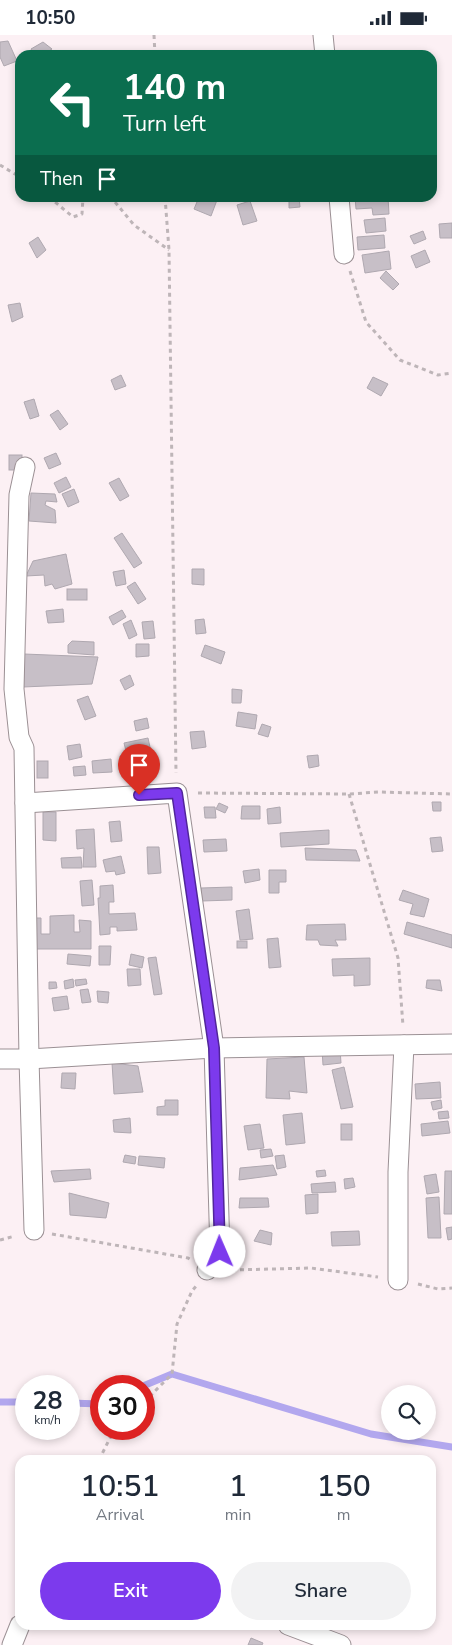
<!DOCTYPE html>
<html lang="en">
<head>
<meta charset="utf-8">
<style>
	body { margin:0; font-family:"Nunito Sans",sans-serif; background:#f2f2f3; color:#1f2937; height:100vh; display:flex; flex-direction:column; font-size:19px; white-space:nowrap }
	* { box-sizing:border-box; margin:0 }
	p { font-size:16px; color:#747a83 }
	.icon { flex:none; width:28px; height:28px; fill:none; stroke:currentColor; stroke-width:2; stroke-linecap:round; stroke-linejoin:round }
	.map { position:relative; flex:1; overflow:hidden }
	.sheet { position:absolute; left:15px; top:1420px; width:421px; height:175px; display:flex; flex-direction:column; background:#fff; border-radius:15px; box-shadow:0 2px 8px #0003 }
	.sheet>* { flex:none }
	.hud { position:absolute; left:15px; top:15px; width:422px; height:152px; border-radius:15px; box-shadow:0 2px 8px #0003; background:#0b6e4f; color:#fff; overflow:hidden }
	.controls { position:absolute; left:381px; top:1350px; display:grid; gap:10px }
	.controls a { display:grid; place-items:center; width:55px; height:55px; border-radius:50%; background:#fff; box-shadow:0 2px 8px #0003; font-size:25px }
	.speed { position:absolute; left:15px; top:1340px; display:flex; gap:10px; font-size:25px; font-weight:700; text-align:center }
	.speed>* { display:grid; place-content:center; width:65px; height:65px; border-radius:50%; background:#fff; box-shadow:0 2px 8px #0003; line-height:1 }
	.speed small { font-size:12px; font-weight:400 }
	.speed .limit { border:8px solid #d22; background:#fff; color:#111 }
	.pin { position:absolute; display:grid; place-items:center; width:42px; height:42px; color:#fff; margin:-51px -21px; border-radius:50% 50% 50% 0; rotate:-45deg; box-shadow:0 0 5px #0007 }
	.pin .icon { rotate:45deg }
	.me { position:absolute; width:55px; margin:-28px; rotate:359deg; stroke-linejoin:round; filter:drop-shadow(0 0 4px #0008) }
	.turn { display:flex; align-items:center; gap:18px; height:105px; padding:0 25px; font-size:22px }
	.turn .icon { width:65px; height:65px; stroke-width:2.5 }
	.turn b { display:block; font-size:35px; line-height:42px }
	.then { display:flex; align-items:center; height:48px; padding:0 25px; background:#0003; gap:10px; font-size:19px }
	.eta { display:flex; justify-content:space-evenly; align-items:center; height:85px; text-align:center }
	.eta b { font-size:30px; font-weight:600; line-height:35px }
	.primary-button { display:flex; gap:10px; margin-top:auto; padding:10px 25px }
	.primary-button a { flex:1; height:58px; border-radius:30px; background:#7c3aed; color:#fff; font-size:20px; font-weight:600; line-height:58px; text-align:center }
	.primary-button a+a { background:#f2f2f3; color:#1f2937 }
	.status { display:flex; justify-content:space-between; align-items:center; height:35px; padding:0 25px; background:#fff; direction:ltr }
	.status svg { height:14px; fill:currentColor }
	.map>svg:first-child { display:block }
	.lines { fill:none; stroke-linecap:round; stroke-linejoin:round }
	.stream { stroke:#b2a7ee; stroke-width:7 }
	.building { fill:#c7bfc7; stroke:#afa8b0 }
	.minor-casing { stroke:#9b9094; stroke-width:21 }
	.path { stroke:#beb5b8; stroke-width:3; stroke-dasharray:4 4; stroke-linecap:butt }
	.minor { stroke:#fff; stroke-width:19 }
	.route-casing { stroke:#51269a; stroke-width:12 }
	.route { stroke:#7c3aed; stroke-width:9 }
</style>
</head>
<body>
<div class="status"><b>10:50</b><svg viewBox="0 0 49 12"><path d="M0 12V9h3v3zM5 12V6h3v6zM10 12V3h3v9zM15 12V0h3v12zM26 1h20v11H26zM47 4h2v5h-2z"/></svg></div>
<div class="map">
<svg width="452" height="1610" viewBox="0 0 452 1610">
	<rect width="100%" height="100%" fill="#fcf0f4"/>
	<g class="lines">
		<g class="stream">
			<polyline points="143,1351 172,1339 371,1399 452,1412"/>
			<polyline points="0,1367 26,1367"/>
			<polyline points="69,1368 101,1369"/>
		</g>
	</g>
	<g class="building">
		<polygon points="8,6 17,26 4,31 0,22 0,7"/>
		<polygon points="43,7 52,14 42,20 34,20 31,14"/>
		<polygon points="194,162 211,162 217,165 211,181 194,174 197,167 193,165"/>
		<polygon points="289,162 299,162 300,172 289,173"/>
		<polygon points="355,162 388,162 389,179 373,180 372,173 356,174"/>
		<polygon points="250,166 257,186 243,190 237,170"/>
		<polygon points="385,183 386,196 366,198 364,185"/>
		<polygon points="452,188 452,203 440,203 439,189"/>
		<polygon points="423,196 426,204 414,209 410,201"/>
		<polygon points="384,200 385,213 358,215 357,202"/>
		<polygon points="38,202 46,215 37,223 29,208"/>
		<polygon points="425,215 430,227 416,233 411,221"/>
		<polygon points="389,216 391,234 365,238 362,220"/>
		<polygon points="386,236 399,249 393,255 380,243"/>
		<polygon points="20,268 23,282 12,287 8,270"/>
		<polygon points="121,340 126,351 115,355 111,345"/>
		<polygon points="373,342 388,349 381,361 367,353"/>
		<polygon points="34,364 39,381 30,384 24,367"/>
		<polygon points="58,375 68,389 60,395 50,380"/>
		<polygon points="56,418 61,429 49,434 44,423"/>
		<rect x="9" y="420" width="13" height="15"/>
		<polygon points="66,442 71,452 59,458 54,448"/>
		<polygon points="119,443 129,461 120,466 109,448"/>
		<polygon points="74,454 79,467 68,472 62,459"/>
		<polygon points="31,458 55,459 57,467 46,466 45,470 55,475 56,488 29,486"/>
		<polygon points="122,498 142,528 134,533 114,503"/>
		<polygon points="66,519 72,549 55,554 52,549 45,551 44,540 26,541 33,526"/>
		<polygon points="192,534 204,534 204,550 192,549"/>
		<polygon points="124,535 126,549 116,551 113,537"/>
		<polygon points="135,547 146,564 138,569 127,552"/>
		<rect x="67" y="554" width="20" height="11"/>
		<polygon points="63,574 64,587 48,588 46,576"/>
		<polygon points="122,575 126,582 113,590 109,582"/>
		<polygon points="204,584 206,598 196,599 195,585"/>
		<polygon points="131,585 137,600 129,604 123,589"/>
		<polygon points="153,586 155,603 144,604 142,587"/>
		<polygon points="72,606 94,607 94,620 68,618 68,610"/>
		<polygon points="136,609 149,609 149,621 136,622"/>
		<polygon points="205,610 225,617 221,629 201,621"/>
		<polygon points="24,619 98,622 92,649 23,652"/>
		<polygon points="130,640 134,650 125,655 120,645"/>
		<polygon points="232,654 242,655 241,668 232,668"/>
		<polygon points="88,661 96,681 85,685 77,665"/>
		<polygon points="238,677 257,680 255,694 236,691"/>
		<polygon points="147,683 149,693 136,696 134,686"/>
		<polygon points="262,689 271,692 268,702 258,699"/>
		<polygon points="204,696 206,712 192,714 190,697"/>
		<polygon points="148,703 155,735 125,742 120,721 127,720 124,708"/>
		<polygon points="80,709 82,722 69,725 67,711"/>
		<polygon points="318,720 319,731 309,733 307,721"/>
		<polygon points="111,724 112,737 93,738 92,726"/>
		<rect x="37" y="726" width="11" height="17"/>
		<polygon points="85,731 86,740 74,741 73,732"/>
		<polygon points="432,767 441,767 441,776 433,776"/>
		<polygon points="219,768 228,772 225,778 216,774"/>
		<polygon points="242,771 260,771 260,784 241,784"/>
		<polygon points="204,772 215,772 216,783 205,783"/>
		<polygon points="280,772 281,788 268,789 267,774"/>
		<polygon points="43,777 56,777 56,806 43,805"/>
		<polygon points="120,786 122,806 111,807 109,787"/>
		<polygon points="94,794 96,832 83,832 84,813 77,814 76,795"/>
		<polygon points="329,795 329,809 281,812 280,798"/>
		<polygon points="441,802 443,816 432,817 430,803"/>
		<polygon points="226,804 227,816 204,817 203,805"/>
		<polygon points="147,812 159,812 161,838 148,839"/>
		<polygon points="305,813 356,815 360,826 306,825"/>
		<polygon points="121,821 125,838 116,840 115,836 106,837 103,825"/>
		<polygon points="81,822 82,833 62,833 61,823"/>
		<polygon points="259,834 260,845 245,848 243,836"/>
		<polygon points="269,835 286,835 286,847 279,847 279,858 269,858"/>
		<polygon points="92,845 94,870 82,871 80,846"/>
		<polygon points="113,850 114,867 109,867 109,879 135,878 137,895 117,896 117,892 110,892 110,899 100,900 98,863 100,863 100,851"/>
		<polygon points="232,852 232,865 202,866 201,853"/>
		<polygon points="403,855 429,864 424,882 410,879 413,869 399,865"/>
		<polygon points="249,874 253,904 240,905 236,876"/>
		<polygon points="74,880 74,897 80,897 79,885 91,886 91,914 31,914 30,883 41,883 41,899 50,899 50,881"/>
		<polygon points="407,887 452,900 452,913 404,899"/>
		<polygon points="345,889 346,905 335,905 338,911 320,910 318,905 306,905 307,890"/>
		<polygon points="278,903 281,932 269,933 267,904"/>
		<rect x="237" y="906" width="10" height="7"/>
		<polygon points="99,911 111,911 110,930 99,930"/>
		<polygon points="68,919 91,921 90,931 67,929"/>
		<polygon points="131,919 144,922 142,933 129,930"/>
		<polygon points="156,922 162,959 154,960 148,923"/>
		<polygon points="370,923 370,950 354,951 354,940 333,941 332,924"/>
		<polygon points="127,934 140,934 141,950 128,951"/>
		<polygon points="73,944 74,952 65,954 64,946"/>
		<polygon points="86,944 87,949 76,951 75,945"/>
		<polygon points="427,945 440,945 442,956 426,953"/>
		<polygon points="49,947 56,947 57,953 49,954"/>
		<polygon points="88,954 91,967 82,968 80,955"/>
		<polygon points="97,956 109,957 108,968 98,967"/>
		<polygon points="67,961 69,974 54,976 52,963"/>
		<polygon points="340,1014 341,1028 323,1030 322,1015"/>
		<polygon points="304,1022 307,1058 289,1056 290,1064 266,1063 267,1024"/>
		<polygon points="112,1028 138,1031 143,1057 114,1059"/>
		<polygon points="344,1032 353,1072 341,1074 332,1035"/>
		<polygon points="62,1038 76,1038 75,1054 61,1053"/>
		<polygon points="440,1047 441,1063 416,1064 415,1049"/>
		<polygon points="165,1065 178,1065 178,1080 157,1080 157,1072 165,1071"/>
		<polygon points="441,1065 442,1073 433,1075 431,1067"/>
		<polygon points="448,1076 449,1083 439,1084 438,1077"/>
		<polygon points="302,1078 305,1108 286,1110 283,1080"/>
		<polygon points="130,1083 131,1098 114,1097 113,1085"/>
		<polygon points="448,1086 450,1098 422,1101 421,1089"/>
		<polygon points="260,1089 264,1113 248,1115 244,1091"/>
		<rect x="341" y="1089" width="11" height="16"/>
		<polygon points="271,1114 273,1121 261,1123 260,1115"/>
		<polygon points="125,1120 136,1122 135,1129 123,1127"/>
		<polygon points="284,1120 286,1132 277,1134 275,1121"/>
		<polygon points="139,1121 165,1123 164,1133 138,1130"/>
		<polygon points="273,1130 277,1140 239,1145 240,1133"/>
		<polygon points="90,1134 91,1144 54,1147 51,1136"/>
		<polygon points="325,1135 326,1141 317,1142 316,1136"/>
		<polygon points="445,1136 452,1136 452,1179 444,1179"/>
		<polygon points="436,1139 439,1157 427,1159 424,1141"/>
		<polygon points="353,1143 355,1152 345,1154 344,1144"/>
		<polygon points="335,1147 336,1157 312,1158 311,1149"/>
		<polygon points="69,1158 109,1168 106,1183 70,1180"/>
		<polygon points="318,1159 318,1178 306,1179 305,1160"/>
		<polygon points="439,1162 441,1203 428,1203 426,1163"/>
		<polygon points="240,1163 268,1163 269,1172 239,1173"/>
		<polygon points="452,1192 452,1204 448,1205 446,1193"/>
		<polygon points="260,1195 272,1198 271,1210 254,1206"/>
		<polygon points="359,1196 360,1210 332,1211 331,1197"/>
		<polygon points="251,1603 263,1608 262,1610 248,1610"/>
	</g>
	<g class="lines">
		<defs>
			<g id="minor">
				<polyline points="323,0 325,20"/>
				<polyline points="339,162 344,219"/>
				<polyline points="25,432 19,460 14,654 19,702 24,713 29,1024 34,1195"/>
				<polyline points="25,768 177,758 214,1013 220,1217 207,1235"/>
				<polyline points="0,1024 29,1024 214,1013 452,1009"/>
				<polyline points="398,1245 398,1137 404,1010"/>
				<polyline points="288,1590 341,1610"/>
				<polyline points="12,1610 20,1590"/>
			</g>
		</defs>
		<use href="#minor" class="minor-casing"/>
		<g class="path">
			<polyline points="154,0 155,20"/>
			<polyline points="0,130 20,142"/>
			<polyline points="49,162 73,182 82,179 83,162"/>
			<polyline points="109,162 115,167 134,190 169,215"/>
			<polyline points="165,162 169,215 176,738"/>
			<polyline points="350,236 366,287 400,325 438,340 452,338"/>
			<polyline points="198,758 349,759 379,757 452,759"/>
			<polyline points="349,759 398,923 403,991"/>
			<polyline points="52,1199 188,1223 191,1225"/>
			<polyline points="0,1205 15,1201"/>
			<polyline points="232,1235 311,1233 378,1242"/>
			<polyline points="418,1249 438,1254 452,1253"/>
			<polyline points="144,1367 172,1339 177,1289 192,1256 197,1250"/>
			<polyline points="99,1425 112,1399 118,1394"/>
		</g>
		<use href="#minor" class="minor"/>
	</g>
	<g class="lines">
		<defs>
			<polyline id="route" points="139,760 177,758 214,1013 220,1217"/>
		</defs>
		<use href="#route" class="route-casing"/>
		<use href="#route" class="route"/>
	</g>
</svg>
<div class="controls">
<a><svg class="icon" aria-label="search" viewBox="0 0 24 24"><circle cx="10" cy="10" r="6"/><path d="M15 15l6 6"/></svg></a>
</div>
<div class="speed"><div>28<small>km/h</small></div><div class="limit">30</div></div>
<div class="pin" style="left:139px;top:760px;background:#d93025"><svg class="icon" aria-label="arrive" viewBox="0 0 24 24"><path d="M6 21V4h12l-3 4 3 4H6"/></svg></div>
<svg class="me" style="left:220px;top:1217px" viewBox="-20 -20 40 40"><circle r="19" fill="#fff"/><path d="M0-13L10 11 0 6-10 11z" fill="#7c3aed"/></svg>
<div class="hud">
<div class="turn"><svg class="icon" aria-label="left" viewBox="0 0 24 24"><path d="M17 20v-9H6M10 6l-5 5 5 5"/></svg><div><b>140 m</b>Turn left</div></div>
<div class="then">Then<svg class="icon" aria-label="arrive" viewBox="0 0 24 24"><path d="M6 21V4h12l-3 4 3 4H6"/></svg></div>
</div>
<section class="sheet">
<div class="eta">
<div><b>10:51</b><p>Arrival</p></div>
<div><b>1</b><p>min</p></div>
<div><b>150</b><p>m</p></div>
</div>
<div class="primary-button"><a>Exit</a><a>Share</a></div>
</section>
</div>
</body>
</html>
